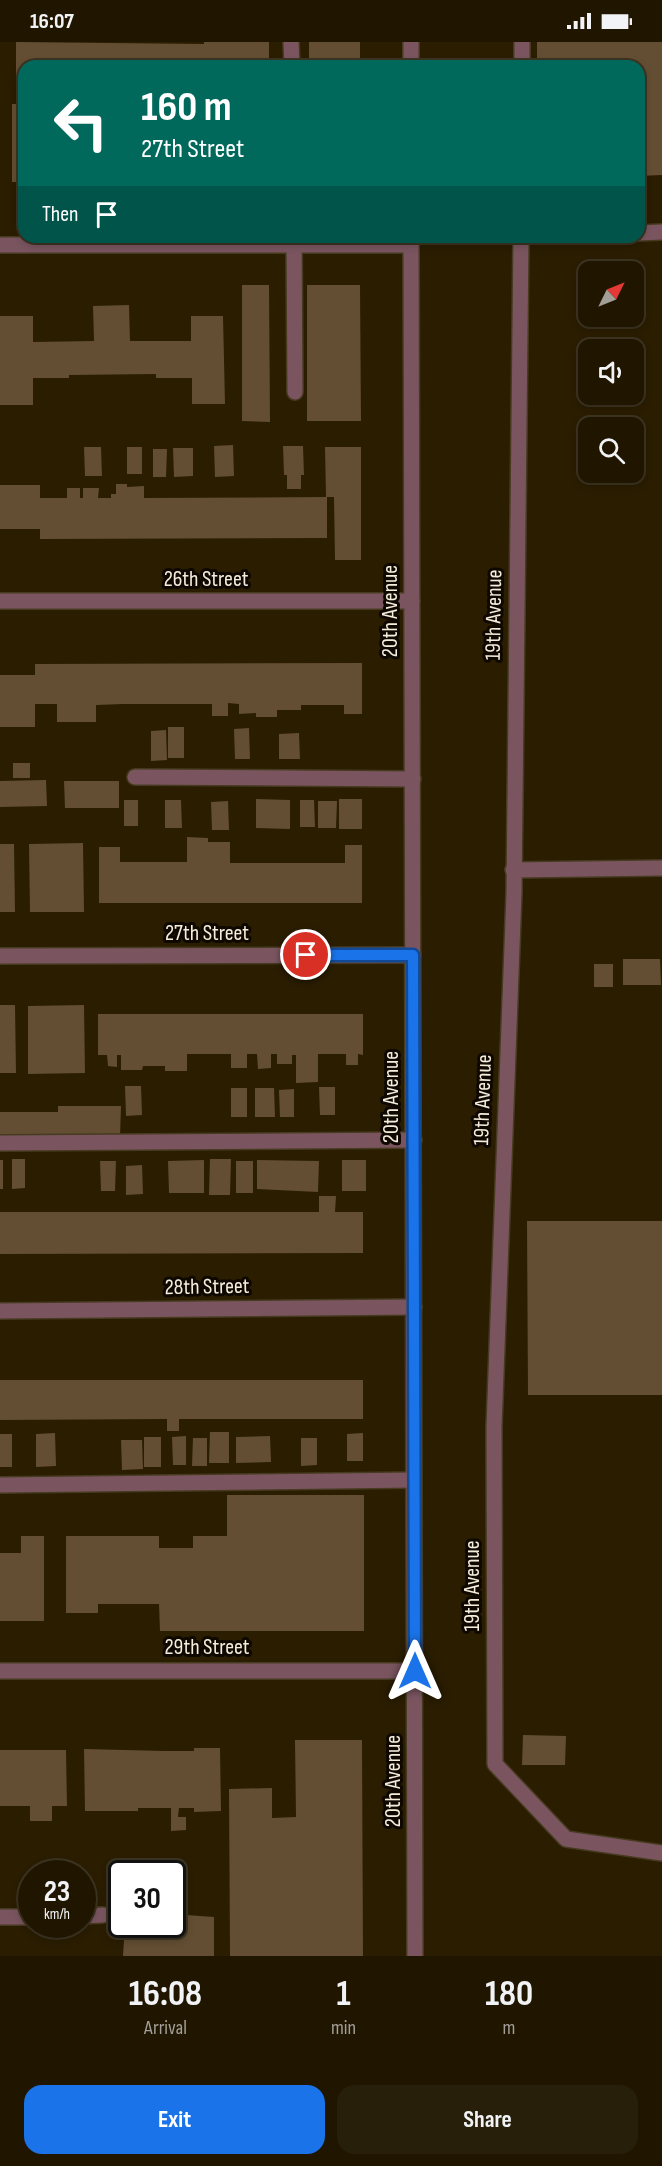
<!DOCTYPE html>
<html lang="en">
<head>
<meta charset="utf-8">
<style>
	body { margin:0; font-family:"Sofia Sans Condensed",sans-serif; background:#281f0a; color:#f1f3f6; height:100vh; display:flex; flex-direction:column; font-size:22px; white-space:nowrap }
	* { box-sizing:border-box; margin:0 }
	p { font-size:20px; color:#a29f99 }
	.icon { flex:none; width:33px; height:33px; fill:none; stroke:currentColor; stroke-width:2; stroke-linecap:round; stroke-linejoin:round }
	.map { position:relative; height:1914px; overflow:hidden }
	.details { display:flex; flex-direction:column; background:#201600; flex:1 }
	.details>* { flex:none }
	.guide { position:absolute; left:18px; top:18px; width:627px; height:183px; border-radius:18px; box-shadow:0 3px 9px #0003,0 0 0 2px #3d3522; background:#00695c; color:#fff; overflow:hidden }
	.needle { width:39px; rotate:47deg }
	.buttons { position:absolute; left:578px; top:219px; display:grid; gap:12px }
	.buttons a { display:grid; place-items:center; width:66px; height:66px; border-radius:12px; background:#201600; box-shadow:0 3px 9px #0003,0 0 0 2px #3d3522; font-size:30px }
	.speed { position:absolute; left:18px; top:1818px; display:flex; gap:12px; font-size:30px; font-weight:700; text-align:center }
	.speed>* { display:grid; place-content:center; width:78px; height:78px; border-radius:50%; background:#201600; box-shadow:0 3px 9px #0003,0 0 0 2px #3d3522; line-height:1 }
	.speed small { font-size:15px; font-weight:400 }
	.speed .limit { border:3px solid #111; border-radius:9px; background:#fff; color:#111 }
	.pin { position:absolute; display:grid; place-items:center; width:51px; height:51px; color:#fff; margin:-26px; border:3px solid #fff; border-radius:50%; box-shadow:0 2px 6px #0007 }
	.me { position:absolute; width:66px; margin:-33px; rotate:0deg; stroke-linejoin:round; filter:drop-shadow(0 0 4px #0008) }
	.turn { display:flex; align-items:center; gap:21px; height:126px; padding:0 24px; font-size:27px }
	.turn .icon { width:78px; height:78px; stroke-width:2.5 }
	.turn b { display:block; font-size:42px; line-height:51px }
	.then { display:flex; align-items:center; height:57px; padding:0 24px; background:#0003; gap:12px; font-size:22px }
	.eta { display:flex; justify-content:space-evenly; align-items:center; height:102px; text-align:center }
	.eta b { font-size:36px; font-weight:700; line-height:42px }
	.primary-button { display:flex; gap:12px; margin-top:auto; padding:12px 24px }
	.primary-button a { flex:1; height:69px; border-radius:18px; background:#1a73e8; color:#fff; font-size:24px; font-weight:700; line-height:69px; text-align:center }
	.primary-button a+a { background:#281f0a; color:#f1f3f6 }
	.status { display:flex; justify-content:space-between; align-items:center; height:42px; padding:0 30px; background:#201600; direction:ltr }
	.status svg { height:16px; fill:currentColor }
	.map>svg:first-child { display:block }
	.building { fill:#634e33 }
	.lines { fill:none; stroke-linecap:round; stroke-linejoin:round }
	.service-casing { stroke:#463a1f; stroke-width:18 }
	.minor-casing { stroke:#463a1f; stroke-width:18 }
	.service { stroke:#7a5560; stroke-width:15 }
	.minor { stroke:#7a5560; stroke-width:15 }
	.route-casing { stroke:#114b97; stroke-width:15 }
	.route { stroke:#1a73e8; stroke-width:10 }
	.labels { text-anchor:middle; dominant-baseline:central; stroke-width:6; stroke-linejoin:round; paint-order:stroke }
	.street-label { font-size:22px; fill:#f5ecdb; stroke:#0e0801 }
</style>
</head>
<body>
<div class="status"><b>16:07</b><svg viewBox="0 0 49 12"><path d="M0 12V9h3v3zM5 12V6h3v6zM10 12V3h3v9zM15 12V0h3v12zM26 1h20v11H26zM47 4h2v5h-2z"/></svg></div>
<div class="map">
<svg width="662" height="1914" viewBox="0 0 662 1914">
	<rect width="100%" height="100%" fill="#2a1d00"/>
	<g class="building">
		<polygon points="16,0 204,2 204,0 269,0 269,24 24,24 24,140 12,140 12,62 16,62"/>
		<rect x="309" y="0" width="51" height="24"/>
		<polygon points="537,0 662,0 662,133 639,134 639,24 570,24 570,20 537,21"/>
		<polygon points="242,243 269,243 270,380 242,379"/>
		<polygon points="307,243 360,243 361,379 307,379"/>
		<polygon points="129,263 130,299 191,299 191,274 223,274 225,362 192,362 192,336 156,336 156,332 69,333 69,336 33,336 33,363 0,363 0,274 33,274 33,300 94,299 93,264"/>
		<polygon points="233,403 234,434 215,435 214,404"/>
		<polygon points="283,404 303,404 304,433 301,433 301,447 287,447 287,433 284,433"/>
		<polygon points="84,405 101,405 102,434 85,434"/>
		<rect x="127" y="405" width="15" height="27"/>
		<polygon points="325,405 361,405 361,518 335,518 334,455 326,455"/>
		<polygon points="173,406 193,406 193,434 174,435"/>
		<polygon points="153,407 167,407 166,435 153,435"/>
		<polygon points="116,442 127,442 127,445 144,444 144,456 327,455 327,496 40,497 40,487 0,487 0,443 40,443 40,456 67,456 67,446 80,446 80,456 83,456 83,446 99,446 98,456 111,456 111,452 116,452"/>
		<polygon points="362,621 362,672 344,672 344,663 301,663 301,668 277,668 277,675 256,675 256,671 239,672 239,662 228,661 228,674 212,674 212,662 123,662 96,663 96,680 57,680 57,662 35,662 35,685 0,685 0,633 35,633 35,622"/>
		<rect x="168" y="685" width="16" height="31"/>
		<polygon points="249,686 250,717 235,717 234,687"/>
		<polygon points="166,688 167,718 151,719 151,689"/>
		<polygon points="299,691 300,717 279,717 279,692"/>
		<rect x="13" y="721" width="17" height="15"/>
		<polygon points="46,738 47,764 0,765 0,739"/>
		<polygon points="64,739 119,739 119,766 65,766"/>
		<polygon points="256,757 290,758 290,787 256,786"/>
		<rect x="339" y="757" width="23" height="30"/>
		<rect x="124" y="758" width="14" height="26"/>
		<polygon points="165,758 181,758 182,786 165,786"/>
		<polygon points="300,758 314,758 315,785 300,785"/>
		<polygon points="228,759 229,788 212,788 211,760"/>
		<polygon points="318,759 337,759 336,786 318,786"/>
		<polygon points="187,795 208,796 208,800 230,800 230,821 345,821 345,803 362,803 362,861 99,861 99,805 120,805 120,820 187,820"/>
		<polygon points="83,801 84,870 30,870 29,802"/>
		<polygon points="0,802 14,802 15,870 0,870"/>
		<polygon points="623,917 660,917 661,943 623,943"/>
		<rect x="594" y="922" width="19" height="23"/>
		<polygon points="0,963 15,963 16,1031 0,1031"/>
		<polygon points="84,963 85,1031 28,1032 28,964"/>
		<polygon points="98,972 363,972 363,1013 358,1012 358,1023 346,1023 346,1012 318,1012 318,1040 296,1041 296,1013 292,1013 292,1022 277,1022 277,1012 271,1012 271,1026 258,1027 257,1012 247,1012 247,1026 231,1026 231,1012 187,1012 187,1029 165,1029 165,1024 143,1024 142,1028 121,1028 121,1013 117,1013 117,1025 108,1024 107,1013 98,1013"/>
		<polygon points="125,1044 141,1044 142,1073 126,1074"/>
		<polygon points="319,1045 335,1045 335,1073 320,1073"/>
		<rect x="231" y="1046" width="16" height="29"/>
		<polygon points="255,1046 274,1046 275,1075 255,1075"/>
		<polygon points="294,1047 294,1075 280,1075 279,1048"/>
		<polygon points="58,1064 121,1064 120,1096 0,1096 0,1070 58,1070"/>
		<polygon points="12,1117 25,1117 25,1146 12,1147"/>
		<polygon points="210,1117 231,1117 230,1153 209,1153"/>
		<rect x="0" y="1118" width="3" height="29"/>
		<polygon points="204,1118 204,1151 169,1151 168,1119"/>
		<polygon points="257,1118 319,1119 318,1150 257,1147"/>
		<rect x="342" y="1118" width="24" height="31"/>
		<polygon points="100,1119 116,1119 115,1149 101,1149"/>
		<rect x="236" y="1119" width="17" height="32"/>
		<polygon points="142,1123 143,1152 126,1153 126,1124"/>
		<polygon points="319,1154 336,1154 335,1170 363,1170 363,1211 0,1212 0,1170 319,1170"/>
		<polygon points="527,1179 662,1179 662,1353 528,1353"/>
		<polygon points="0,1338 363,1338 363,1377 179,1377 179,1389 167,1389 167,1377 0,1378"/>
		<polygon points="210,1390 229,1390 229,1421 209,1421"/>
		<polygon points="55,1391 56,1424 36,1425 36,1392"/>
		<polygon points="363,1391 363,1419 347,1419 347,1392"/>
		<rect x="0" y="1392" width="12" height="33"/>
		<polygon points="186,1394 186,1423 173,1423 172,1395"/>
		<polygon points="270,1394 271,1420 236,1421 236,1395"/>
		<rect x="144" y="1395" width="17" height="30"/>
		<polygon points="193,1396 207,1396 207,1424 192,1424"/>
		<polygon points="301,1396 317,1396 317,1423 301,1424"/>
		<polygon points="121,1398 142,1398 143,1427 122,1428"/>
		<polygon points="227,1453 364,1453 364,1589 160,1589 159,1562 98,1562 98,1571 66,1571 66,1494 159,1494 159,1506 193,1506 193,1494 227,1494"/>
		<polygon points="21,1494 44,1494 44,1579 0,1579 0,1511 21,1511"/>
		<polygon points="523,1693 566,1694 565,1723 522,1723"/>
		<polygon points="295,1698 362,1698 363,1914 230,1914 229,1747 272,1746 272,1776 296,1775"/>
		<polygon points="194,1706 220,1706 221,1769 194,1770 194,1766 179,1766 178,1775 186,1775 186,1788 171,1789 171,1766 138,1766 138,1769 85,1769 84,1707 165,1709 194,1709"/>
		<polygon points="0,1708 66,1708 67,1764 52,1764 52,1779 30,1779 30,1764 0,1764"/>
		<polygon points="172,1872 214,1875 214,1914 123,1914 125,1882 172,1882"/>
	</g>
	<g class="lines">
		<defs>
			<g id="service">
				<polyline points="291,0 292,24"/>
				<polyline points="522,24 522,0"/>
				<polyline points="639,191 662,190"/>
				<polyline points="294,195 295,350"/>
				<polyline points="521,195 514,851 494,1385 495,1722 566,1797 662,1811"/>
				<polyline points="135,735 413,737"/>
				<polyline points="513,828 662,826"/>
				<polyline points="0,1101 414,1098"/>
				<polyline points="0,1443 414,1438"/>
				<polyline points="82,1874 103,1873"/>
				<polyline points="0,1875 32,1875"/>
			</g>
			<g id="minor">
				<polyline points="411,0 411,24"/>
				<polyline points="411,195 415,1914"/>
				<polyline points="0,203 411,203"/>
				<polyline points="0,559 412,559"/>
				<polyline points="0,914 413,913"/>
				<polyline points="0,1269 414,1265"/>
				<polyline points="0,1629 415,1629"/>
			</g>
		</defs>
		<use href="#service" class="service-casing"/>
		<use href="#minor" class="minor-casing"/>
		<use href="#service" class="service"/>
		<use href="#minor" class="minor"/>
	</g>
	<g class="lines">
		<defs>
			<polyline id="route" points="306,913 413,913 415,1629"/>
		</defs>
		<use href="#route" class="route-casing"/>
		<use href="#route" class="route"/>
	</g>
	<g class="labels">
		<g class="street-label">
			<text x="206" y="537">26th Street</text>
			<text transform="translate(390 569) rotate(-90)">20th Avenue</text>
			<text transform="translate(494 573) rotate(-89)">19th Avenue</text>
			<text x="207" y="891">27th Street</text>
			<text transform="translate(391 1055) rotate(-90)">20th Avenue</text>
			<text transform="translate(483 1058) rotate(-88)">19th Avenue</text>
			<text transform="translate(207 1245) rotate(-1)">28th Street</text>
			<text transform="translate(472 1544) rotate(-90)">19th Avenue</text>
			<text x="207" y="1605">29th Street</text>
			<text transform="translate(393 1739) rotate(-90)">20th Avenue</text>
		</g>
	</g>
</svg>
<div class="buttons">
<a><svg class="needle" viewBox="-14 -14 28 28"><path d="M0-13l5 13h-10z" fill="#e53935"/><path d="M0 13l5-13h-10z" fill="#a29f99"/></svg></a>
<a><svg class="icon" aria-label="sound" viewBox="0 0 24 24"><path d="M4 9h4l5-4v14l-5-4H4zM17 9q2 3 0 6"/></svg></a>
<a><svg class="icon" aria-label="search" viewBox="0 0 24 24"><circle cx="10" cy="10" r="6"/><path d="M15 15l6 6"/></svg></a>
</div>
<div class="speed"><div>23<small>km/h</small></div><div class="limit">30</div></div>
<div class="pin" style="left:306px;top:913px;background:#d93025"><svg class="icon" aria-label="arrive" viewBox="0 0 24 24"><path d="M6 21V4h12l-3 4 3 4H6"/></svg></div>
<svg class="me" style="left:415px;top:1629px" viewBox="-20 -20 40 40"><path d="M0-17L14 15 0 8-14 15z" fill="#1a73e8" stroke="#fff" stroke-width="4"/></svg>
<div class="guide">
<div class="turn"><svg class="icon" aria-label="left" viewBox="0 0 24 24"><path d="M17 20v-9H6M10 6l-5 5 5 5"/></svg><div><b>160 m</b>27th Street</div></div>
<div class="then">Then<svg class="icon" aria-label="arrive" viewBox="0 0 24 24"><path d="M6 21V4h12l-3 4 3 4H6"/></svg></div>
</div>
</div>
<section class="details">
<div class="eta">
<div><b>16:08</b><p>Arrival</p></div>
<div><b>1</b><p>min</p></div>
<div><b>180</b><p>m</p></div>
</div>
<div class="primary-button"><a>Exit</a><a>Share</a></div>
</section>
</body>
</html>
